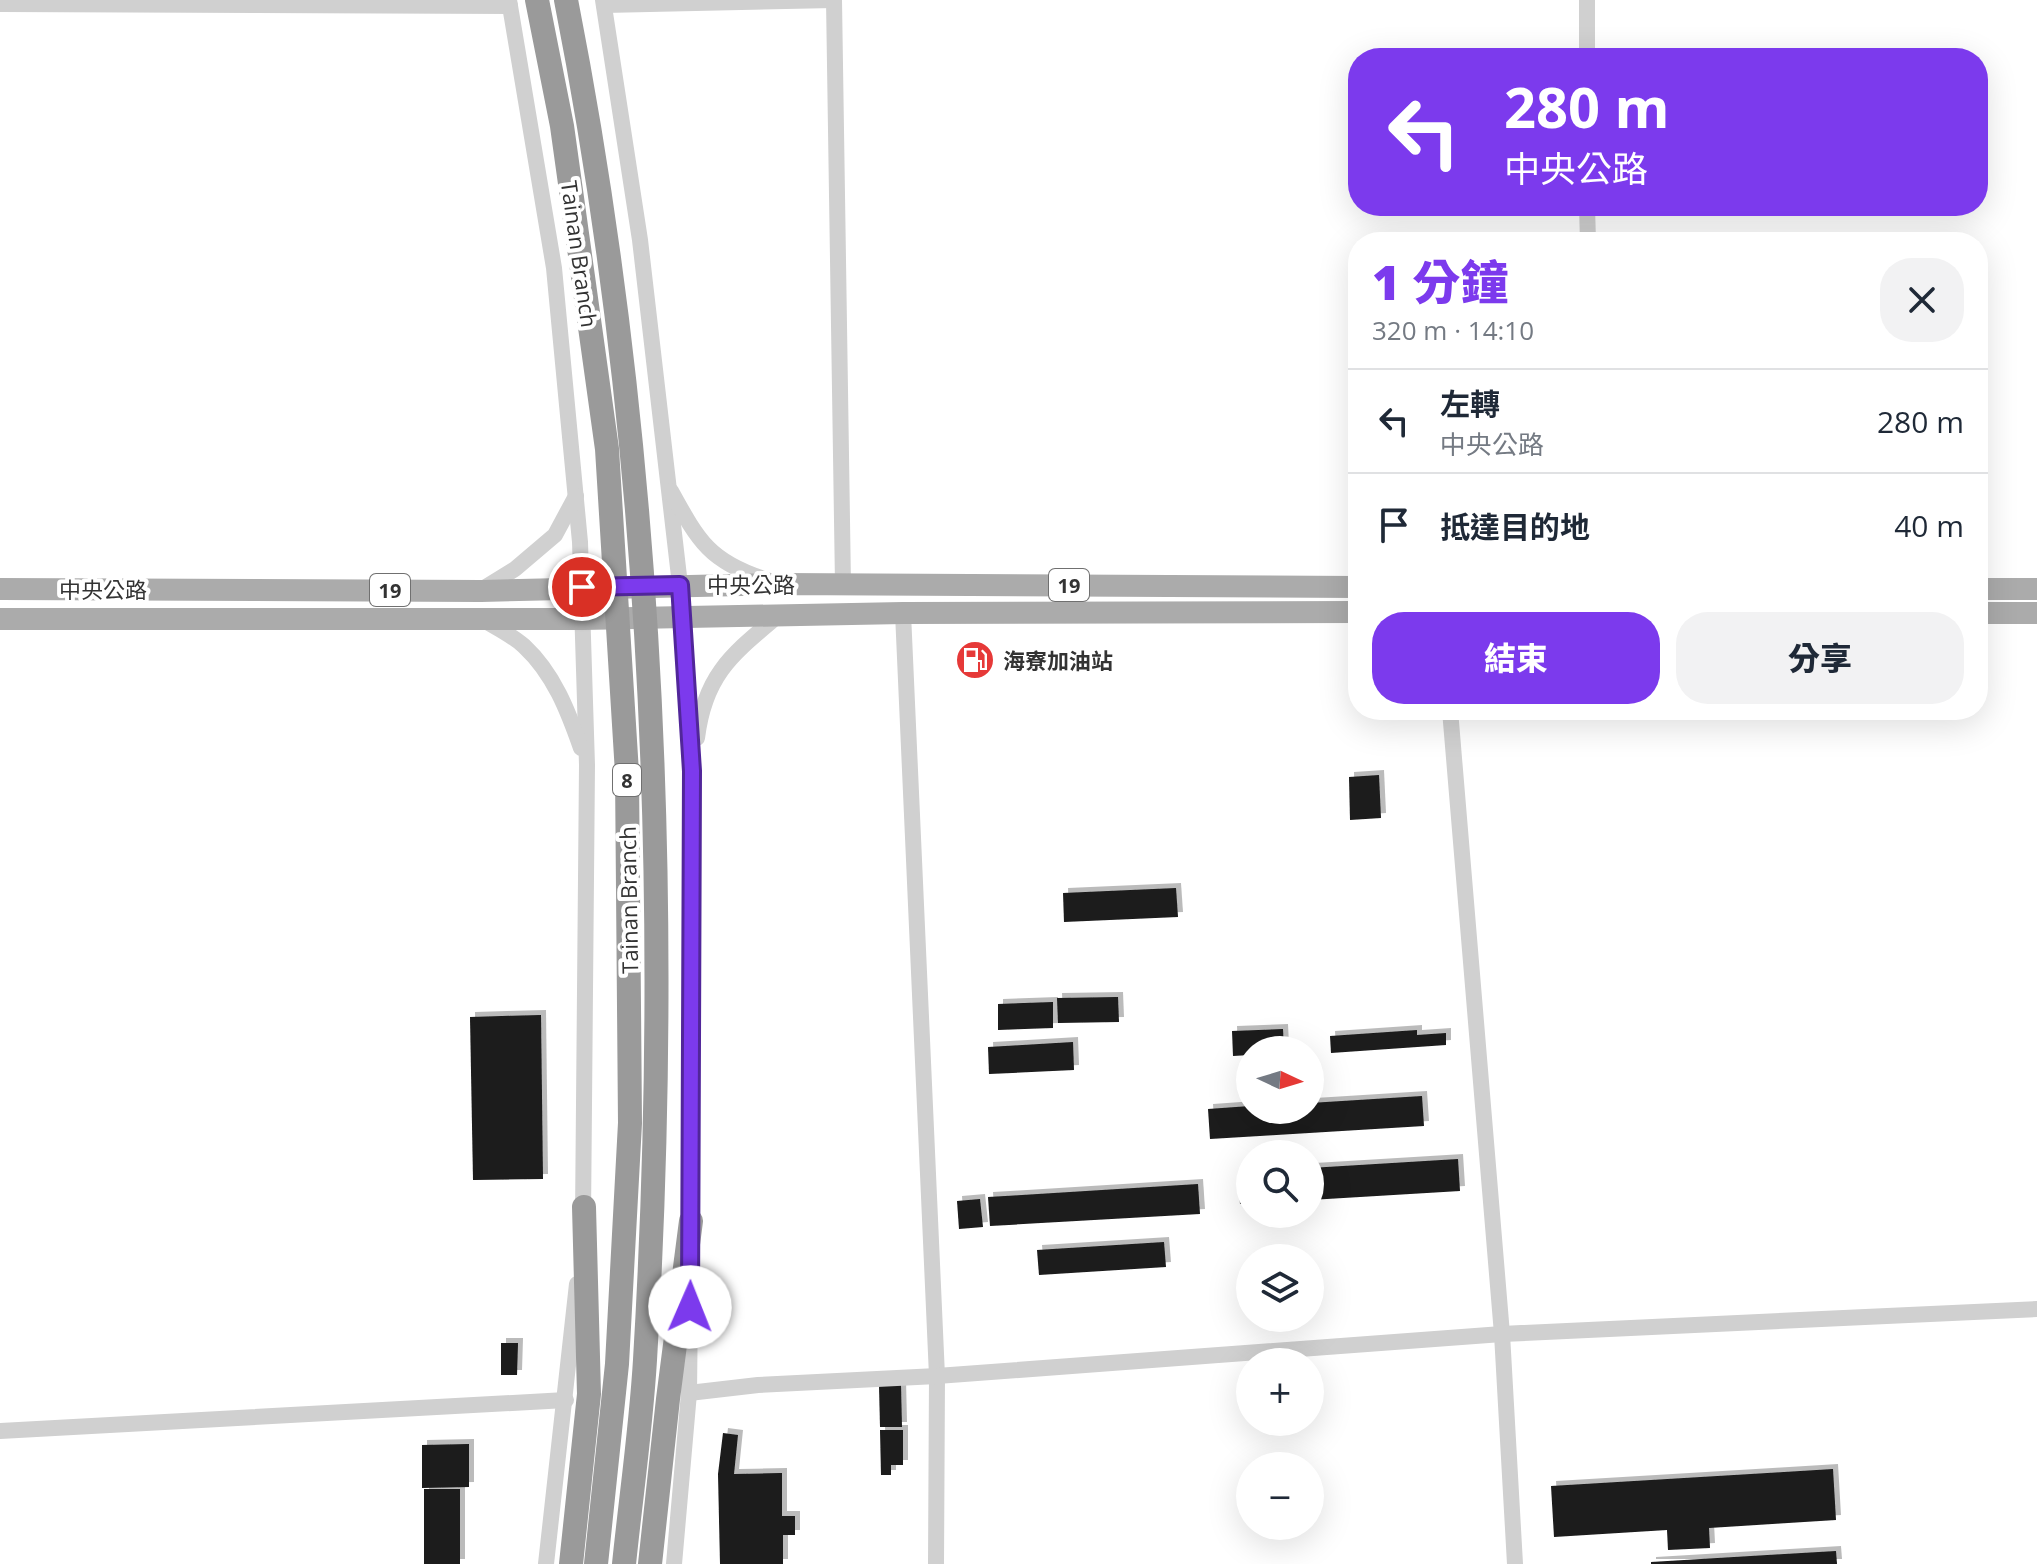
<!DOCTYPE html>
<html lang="zh-TW">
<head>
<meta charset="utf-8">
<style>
	body { margin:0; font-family:"Open Sans","Noto Sans TC",sans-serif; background:#f2f2f3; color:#1f2937; height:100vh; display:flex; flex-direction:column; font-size:30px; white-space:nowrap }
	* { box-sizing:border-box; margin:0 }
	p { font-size:26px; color:#747a83 }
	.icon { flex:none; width:44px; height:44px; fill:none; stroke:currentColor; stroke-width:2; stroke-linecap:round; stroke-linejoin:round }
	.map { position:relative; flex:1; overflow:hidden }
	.panel { position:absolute; left:1348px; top:232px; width:640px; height:488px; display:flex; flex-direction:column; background:#fff; border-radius:32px; box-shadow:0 8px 32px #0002 }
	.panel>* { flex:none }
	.hud { position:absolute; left:1348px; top:48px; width:640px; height:168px; border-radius:32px; box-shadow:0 8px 32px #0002; background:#7c3aed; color:#fff; overflow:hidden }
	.needle { width:52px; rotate:94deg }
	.buttons { position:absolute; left:1236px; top:1036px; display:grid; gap:16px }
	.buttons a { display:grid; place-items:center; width:88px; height:88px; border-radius:50%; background:#fff; box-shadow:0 8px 32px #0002; font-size:40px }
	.pin { position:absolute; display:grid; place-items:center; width:68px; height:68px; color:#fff; margin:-34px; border:4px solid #fff; border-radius:50%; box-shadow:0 2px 8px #0007 }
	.me { position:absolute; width:88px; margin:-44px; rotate:1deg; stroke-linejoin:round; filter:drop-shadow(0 0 6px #0008) }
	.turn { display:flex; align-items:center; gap:28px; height:168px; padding:0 24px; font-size:36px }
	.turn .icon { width:104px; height:104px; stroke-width:2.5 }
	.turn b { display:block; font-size:56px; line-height:68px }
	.round { display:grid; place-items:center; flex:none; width:84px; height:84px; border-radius:32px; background:#f2f2f3 }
	.summary { display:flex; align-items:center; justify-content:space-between; height:136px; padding:0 24px }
	h1 { font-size:48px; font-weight:800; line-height:60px; color:#7c3aed }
	.primary-button { display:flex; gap:16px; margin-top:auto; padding:16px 24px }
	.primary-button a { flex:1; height:92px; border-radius:32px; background:#7c3aed; color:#fff; font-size:32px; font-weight:800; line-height:92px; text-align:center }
	.primary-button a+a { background:#f2f2f3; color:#1f2937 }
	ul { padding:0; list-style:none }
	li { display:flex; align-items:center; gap:24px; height:104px; padding:0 24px; border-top:2px solid #e0e1e3 }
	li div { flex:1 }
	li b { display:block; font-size:30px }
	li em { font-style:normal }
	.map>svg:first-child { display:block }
	.building { fill:#1a1a1a; filter:url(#shadow) }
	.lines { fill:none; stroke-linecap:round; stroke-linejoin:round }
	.minor { stroke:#d0d0d0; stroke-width:16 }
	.major { stroke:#ababab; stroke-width:22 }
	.highway { stroke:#9a9a9a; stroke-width:24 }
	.highway-bridge { stroke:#9a9a9a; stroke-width:24 }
	.route-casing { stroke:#51269a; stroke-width:20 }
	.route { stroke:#7c3aed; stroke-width:14 }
	.labels { text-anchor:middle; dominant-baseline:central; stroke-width:8; stroke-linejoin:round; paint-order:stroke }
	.shield { fill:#fff; stroke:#707070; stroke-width:2 }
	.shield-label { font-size:20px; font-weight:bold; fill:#333 }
	.street-label { font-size:22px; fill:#333; stroke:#fff }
	.poi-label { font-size:22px; font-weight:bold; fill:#333; stroke:#fff; text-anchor:start }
</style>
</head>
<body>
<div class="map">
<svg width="2037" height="1564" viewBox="0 0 2037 1564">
	<defs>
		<filter id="shadow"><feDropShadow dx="5" dy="-5" stdDeviation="0" flood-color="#0004"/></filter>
	</defs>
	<rect width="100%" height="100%" fill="#fff"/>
	<g class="building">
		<polygon points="1379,775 1381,818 1350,820 1349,777"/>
		<polygon points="1176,888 1178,917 1064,922 1063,893"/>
		<polygon points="1118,997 1119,1022 1058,1023 1057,998"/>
		<polygon points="1053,1002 1053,1028 998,1030 998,1004"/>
		<polygon points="541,1015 543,1179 473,1180 470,1017"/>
		<polygon points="1283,1029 1284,1050 1250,1050 1250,1055 1233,1056 1232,1031"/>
		<polygon points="1417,1030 1417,1035 1446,1033 1446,1045 1331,1053 1330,1036"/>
		<polygon points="1073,1042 1074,1070 989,1074 988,1047"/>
		<polygon points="1422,1096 1424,1126 1210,1139 1208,1109 1250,1106 1250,1110 1310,1110 1310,1103"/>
		<polygon points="1458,1159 1460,1191 1310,1200 1310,1168"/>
		<polygon points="1238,1172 1250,1172 1250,1204 1240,1204"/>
		<polygon points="1198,1184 1200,1214 990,1226 988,1197"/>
		<polygon points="980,1199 983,1227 959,1229 957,1201"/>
		<polygon points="1164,1242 1166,1267 1039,1275 1037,1250"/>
		<polygon points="501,1343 518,1343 517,1375 501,1375"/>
		<polygon points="901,1385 902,1427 880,1427 879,1386"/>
		<polygon points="880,1430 903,1430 903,1465 891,1465 891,1475 881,1475"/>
		<polygon points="723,1433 738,1435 734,1474 782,1473 782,1516 795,1516 795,1535 783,1535 783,1564 720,1564 718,1474"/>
		<polygon points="469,1444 469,1487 422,1488 422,1445"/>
		<polygon points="1833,1469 1836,1520 1709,1528 1710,1548 1668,1550 1667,1530 1554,1537 1551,1486"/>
		<rect x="424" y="1489" width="36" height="75"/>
		<polygon points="1836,1551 1837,1564 1651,1564 1651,1562"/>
	</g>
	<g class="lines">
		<g class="minor">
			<polyline points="509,0 554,268 580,542 587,765 583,1217"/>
			<polyline points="603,0 640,240 680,585 692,771 691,1229"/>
			<polyline points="834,0 843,585"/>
			<polyline points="1587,0 1587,58"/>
			<polyline points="0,4 510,6"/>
			<polyline points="604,5 834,0"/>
			<polyline points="1587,206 1588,242"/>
			<path d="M671 491C699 542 710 562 767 580"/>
			<polyline points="481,590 515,569 555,535 576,496"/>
			<polyline points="903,613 937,1376 936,1564"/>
			<path d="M482 619C495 627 512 635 524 646 554 674 568 711 581 748"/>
			<polyline points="1450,710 1502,1334 1515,1564"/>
			<path d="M697 738C705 673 734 653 780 614"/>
			<polyline points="689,1393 758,1385 937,1376 1502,1334 2037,1309"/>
			<polyline points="0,1431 566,1400"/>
			<polyline points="546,1564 577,1284"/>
			<polyline points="674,1564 689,1393 690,1304"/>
		</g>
		<g class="major">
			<polyline points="0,589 481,591 780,584 1358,587"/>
			<polyline points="1978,589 2037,589"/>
			<polyline points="1978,613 2037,613"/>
			<polyline points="0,619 583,619 903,613 1358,612"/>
		</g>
		<g class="highway">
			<polyline points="571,1564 589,1394 584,1207"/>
			<polyline points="650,1564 668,1399 691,1221"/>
		</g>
		<g class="highway-bridge">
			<polyline points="537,0 562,126 607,449 627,773 630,1123 617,1364 596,1564"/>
			<path d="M566 0C654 447 672 906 645 1360 641 1428 631 1496 624 1564"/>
		</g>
	</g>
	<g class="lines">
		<defs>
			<polyline id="route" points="582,587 680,585 692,771 690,1307"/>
		</defs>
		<use href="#route" class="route-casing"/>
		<use href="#route" class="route"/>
	</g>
	<defs>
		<symbol id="fuel-disc" viewBox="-11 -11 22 22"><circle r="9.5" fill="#e63938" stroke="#fff"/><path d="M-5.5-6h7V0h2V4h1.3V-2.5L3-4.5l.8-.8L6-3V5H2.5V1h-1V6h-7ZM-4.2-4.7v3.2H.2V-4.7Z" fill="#fff"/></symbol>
	</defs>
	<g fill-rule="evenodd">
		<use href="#fuel-disc" x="953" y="638" width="44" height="44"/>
	</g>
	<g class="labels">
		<g class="shield">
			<rect x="1049" y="569" width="40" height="32" rx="6"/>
			<rect x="370" y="574" width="40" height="32" rx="6"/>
			<rect x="613" y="764" width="28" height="32" rx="6"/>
		</g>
		<g class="shield-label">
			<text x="1069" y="585">19</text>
			<text x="390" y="590">19</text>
			<text x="627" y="780">8</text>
		</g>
		<g class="street-label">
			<text transform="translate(580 254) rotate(82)">Tainan Branch</text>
			<text x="751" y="584">中央公路</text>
			<text x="103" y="589">中央公路</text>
			<text transform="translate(628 900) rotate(-91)">Tainan Branch</text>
		</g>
		<g class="poi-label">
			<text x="1003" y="660">海寮加油站</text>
		</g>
	</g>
</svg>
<div class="buttons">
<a><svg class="needle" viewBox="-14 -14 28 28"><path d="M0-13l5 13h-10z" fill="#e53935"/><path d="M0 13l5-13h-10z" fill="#747a83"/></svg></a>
<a><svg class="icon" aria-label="search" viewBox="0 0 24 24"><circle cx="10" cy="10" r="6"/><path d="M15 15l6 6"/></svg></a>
<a><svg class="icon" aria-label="layers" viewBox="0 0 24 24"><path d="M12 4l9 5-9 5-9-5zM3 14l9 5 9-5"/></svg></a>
<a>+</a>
<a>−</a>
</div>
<div class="pin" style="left:582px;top:587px;background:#d93025"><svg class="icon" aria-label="arrive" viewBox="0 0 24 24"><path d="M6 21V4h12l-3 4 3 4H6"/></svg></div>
<svg class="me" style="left:690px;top:1307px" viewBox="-20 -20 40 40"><circle r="19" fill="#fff"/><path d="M0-13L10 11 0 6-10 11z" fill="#7c3aed"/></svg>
<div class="hud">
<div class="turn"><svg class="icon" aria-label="left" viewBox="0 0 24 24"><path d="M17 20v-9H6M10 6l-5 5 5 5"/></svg><div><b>280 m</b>中央公路</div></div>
</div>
<section class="panel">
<div class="summary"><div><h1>1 分鐘</h1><p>320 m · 14:10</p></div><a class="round"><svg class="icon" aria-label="close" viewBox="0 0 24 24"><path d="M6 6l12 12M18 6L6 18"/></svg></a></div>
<ul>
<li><svg class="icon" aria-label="left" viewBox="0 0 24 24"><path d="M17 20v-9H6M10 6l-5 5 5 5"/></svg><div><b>左轉</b><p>中央公路</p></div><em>280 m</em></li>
<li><svg class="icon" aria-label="arrive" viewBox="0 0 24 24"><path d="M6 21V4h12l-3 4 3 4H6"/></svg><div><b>抵達目的地</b></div><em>40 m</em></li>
</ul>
<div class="primary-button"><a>結束</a><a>分享</a></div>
</section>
</div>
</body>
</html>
